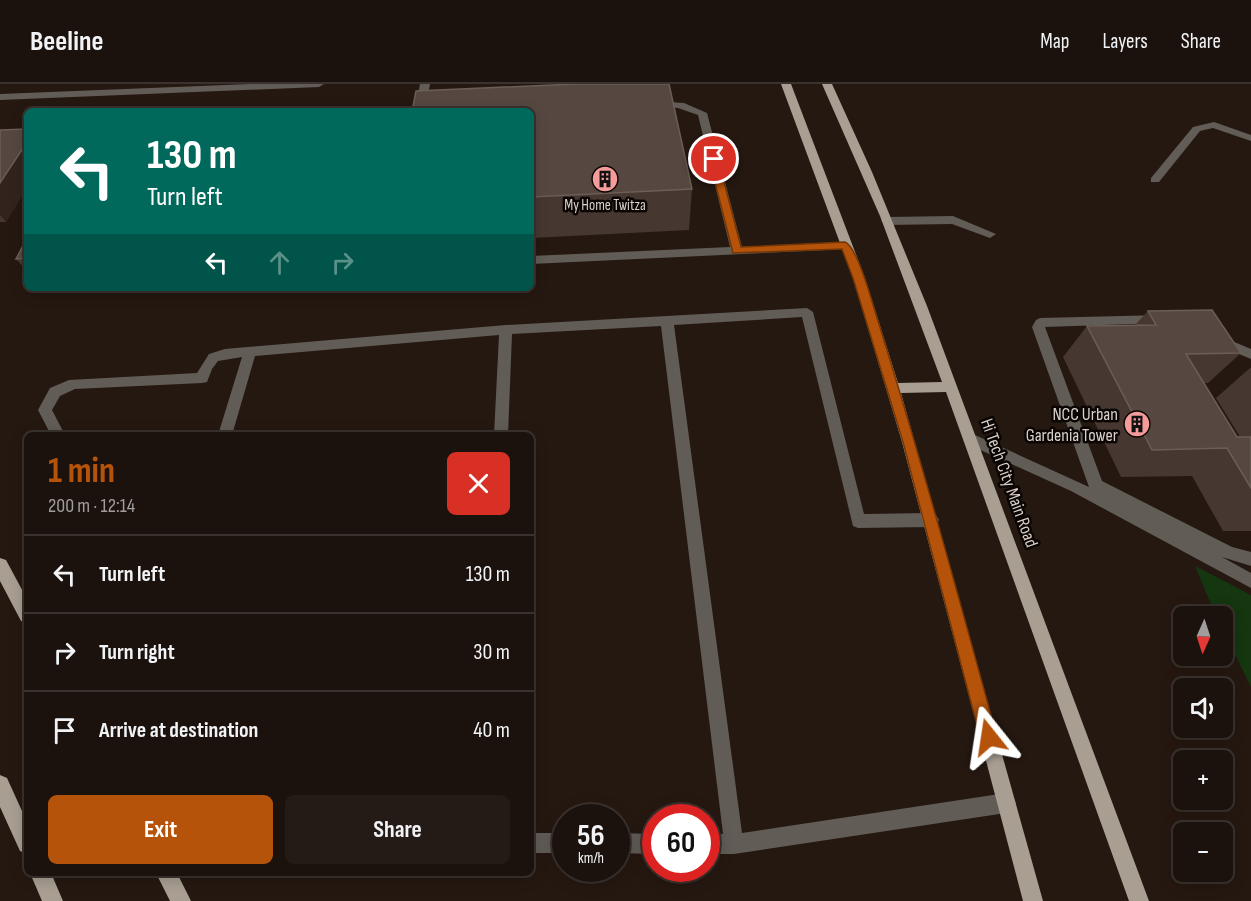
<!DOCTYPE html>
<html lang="en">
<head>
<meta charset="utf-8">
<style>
	body { margin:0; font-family:"Sofia Sans Condensed",sans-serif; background:#251b16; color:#f1f3f6; height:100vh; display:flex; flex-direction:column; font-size:22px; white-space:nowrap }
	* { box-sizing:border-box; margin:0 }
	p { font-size:20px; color:#a09e9d }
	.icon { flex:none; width:33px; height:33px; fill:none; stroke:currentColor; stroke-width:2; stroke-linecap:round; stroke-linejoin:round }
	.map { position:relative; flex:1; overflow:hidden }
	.drawer { position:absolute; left:24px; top:348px; width:510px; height:444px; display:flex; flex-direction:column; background:#1c120d; border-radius:9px; box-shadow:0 3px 15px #0003,0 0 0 2px #3a322e }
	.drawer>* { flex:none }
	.top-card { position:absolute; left:24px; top:24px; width:510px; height:183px; border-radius:9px; box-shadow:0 3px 15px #0003,0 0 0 2px #3a322e; background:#00695c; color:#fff; overflow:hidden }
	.needle { width:39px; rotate:183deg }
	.fabs { position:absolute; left:1173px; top:522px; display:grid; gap:12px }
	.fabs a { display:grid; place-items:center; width:60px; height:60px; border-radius:9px; background:#1c120d; box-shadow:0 3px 15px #0003,0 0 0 2px #3a322e; font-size:30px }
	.speed { position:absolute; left:552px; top:720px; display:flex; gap:12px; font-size:30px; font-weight:700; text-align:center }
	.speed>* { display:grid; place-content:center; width:78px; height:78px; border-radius:50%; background:#1c120d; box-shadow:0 3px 15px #0003,0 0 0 2px #3a322e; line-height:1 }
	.speed small { font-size:15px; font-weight:400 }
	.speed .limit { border:9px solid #d22; background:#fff; color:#111 }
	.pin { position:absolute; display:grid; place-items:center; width:51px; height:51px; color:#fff; margin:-26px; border:3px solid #fff; border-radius:50%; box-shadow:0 2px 6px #0007 }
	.me { position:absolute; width:66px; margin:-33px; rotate:345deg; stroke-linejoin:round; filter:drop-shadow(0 0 4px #0008) }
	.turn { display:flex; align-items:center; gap:21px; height:126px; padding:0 24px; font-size:27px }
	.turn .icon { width:78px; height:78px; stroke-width:2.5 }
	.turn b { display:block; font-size:42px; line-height:51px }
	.lanes { display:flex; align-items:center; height:57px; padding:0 24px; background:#0003; justify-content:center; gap:30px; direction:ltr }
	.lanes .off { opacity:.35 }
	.round { display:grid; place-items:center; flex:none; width:63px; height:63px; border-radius:9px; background:#251b16 }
	.summary { display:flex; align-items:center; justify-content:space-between; height:102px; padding:0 24px }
	h1 { font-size:36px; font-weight:700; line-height:45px; color:#b45309 }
	.action { display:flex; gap:12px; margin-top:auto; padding:12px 24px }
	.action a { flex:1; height:69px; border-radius:9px; background:#b45309; color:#fff; font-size:24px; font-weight:700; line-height:69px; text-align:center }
	.action a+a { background:#251b16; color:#f1f3f6 }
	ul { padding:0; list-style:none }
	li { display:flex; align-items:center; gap:18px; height:78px; padding:0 24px; border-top:2px solid #3a322e }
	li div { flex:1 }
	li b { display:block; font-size:22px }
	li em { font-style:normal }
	header { display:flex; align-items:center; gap:36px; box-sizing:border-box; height:84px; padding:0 30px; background:#1c120d; border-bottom:2px solid #3a322e }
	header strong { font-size:28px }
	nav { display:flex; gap:33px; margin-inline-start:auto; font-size:21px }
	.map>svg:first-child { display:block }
	.green { fill:#14370f }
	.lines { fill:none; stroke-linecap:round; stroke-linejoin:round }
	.minor { fill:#615c56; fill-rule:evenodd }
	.major { fill:#a89e92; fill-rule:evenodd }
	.wall { fill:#463831 }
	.shaded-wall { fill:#32241d }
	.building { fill:#564841; stroke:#6b5e57; stroke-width:1.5 }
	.route { fill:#b45309; stroke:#753606; stroke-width:1.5 }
	.labels { text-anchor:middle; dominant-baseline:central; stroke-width:5; stroke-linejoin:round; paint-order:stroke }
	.far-poi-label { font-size:15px; fill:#dad1cc; stroke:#0a0503 }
	.poi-label { font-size:18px; fill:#dad1cc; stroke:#0a0503; text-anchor:end }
	.street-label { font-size:18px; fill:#dad1cc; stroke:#0a0503 }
</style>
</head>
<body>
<header>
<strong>Beeline</strong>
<nav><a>Map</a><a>Layers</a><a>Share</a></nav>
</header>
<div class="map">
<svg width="1251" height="817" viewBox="0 0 1251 817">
	<rect width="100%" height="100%" fill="#251811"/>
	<polygon class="green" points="1195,482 1251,511 1251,603 1223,546 1222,532 1216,532"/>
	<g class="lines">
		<g class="minor">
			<polygon points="250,0 324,0 319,3 0,16 0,10"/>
			<polygon points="420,0 430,0 425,27 415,27"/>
			<polygon points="654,17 684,19 707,29 742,163 845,158 851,162 849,165 531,180 531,172 730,163 698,31 678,24 651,22 649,20"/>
			<polygon points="1214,38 1251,51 1251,57 1213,44 1200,47 1159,98 1151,98 1151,94 1193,43"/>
			<polygon points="953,132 996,150 990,154 952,140 887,141 881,137 887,133"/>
			<polygon points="807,224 813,228 864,430 931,429 936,431 939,436 936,441 931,443 858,444 853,442 802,233 674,241 742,749 1006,709 1013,712 1016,719 1013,726 1006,729 734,770 706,770 706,750 723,750 661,242 512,250 508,351 494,351 499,251 255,272 232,351 218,351 242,273 218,277 212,285 207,298 202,299 75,305 60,312 52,326 65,351 51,351 38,326 50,304 69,296 197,289 209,270 225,265 506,241"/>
			<polygon points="1162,231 1168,235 1162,239 1045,243 1102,397 1232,463 1251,468 1251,482 1222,473 1251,489 1251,504 1071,407 965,359 963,355 965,351 975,351 1089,403 1032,243 1036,236 1040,234"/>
			<polygon points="1220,252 1251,265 1251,275 1215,260 1214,257 1215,254"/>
			<rect x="531" y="749" width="35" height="20"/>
			<polygon points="616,749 656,750 656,770 616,769"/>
		</g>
		<g class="major">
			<polygon points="781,0 791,0 865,194 898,299 942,298 880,132 822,0 832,0 872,88 927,222 1149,817 1129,817 946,308 901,309 1043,817 1023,817 902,358 853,194"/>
			<polygon points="0,474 6,476 27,515 27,539 21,537 0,497"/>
			<polygon points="0,691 7,694 27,738 27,770 20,767 0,723"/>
			<polygon points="30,789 51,789 63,817 42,817"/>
			<polygon points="156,789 177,789 191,817 170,817"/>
		</g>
	</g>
	<g class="wall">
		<polygon points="531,27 692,105 689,146 531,154"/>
		<polygon points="27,45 27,103 6,138 0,138 0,46"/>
		<polygon points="27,154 27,187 16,175"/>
		<polygon points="1148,227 1241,269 1208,299 1204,299 1237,353 1240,353 1216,314 1250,284 1251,284 1251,447 1223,447 1192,392 1121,393 1063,273 1087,242 1135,241"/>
	</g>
	<polygon class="shaded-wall" points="27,58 27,103 6,138 0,131 0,99"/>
	<g class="building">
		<polygon points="575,0 669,0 692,105 531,113 531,27 412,27 416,7"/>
		<polygon points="296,24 295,27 234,27"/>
		<polygon points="27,45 27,58 0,99 0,46"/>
		<polygon points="27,154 27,174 16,175"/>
		<polygon points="1212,226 1241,269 1186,270 1237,353 1251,353 1251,404 1227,364 1152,366 1087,242 1156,241 1148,227"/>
	</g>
	<path class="route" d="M714 72 718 75 741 163 845 158C858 163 873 222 878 237 921 375 959 514 997 653L995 659 989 662 983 659 980 653 903 358 853 194 842 165 733 169 709 75Z"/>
	<defs>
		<symbol id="building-disc" viewBox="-11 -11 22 22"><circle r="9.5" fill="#f59b9a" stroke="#0a0503"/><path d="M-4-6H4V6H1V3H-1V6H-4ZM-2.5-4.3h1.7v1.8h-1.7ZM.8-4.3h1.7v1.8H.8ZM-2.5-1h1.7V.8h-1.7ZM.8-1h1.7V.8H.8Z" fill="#111"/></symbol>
	</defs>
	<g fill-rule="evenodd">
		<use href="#building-disc" x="590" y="80" width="30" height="30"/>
		<use href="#building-disc" x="1122" y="325" width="30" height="30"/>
	</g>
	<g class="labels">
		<g class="far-poi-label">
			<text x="605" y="121">My Home Twitza</text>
		</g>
		<g class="poi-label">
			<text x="1118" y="330">NCC Urban<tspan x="1118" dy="21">Gardenia Tower</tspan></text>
		</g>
		<g class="street-label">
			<text transform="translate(1009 399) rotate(70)">Hi Tech City Main Road</text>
		</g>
	</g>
</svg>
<div class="fabs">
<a><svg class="needle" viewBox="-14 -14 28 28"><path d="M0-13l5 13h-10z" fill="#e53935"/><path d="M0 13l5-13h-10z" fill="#a09e9d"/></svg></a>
<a><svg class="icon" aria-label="sound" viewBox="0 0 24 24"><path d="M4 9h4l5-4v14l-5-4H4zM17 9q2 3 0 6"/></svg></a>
<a>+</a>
<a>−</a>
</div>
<div class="speed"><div>56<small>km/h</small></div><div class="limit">60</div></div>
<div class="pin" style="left:714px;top:75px;background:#d93025"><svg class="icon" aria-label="arrive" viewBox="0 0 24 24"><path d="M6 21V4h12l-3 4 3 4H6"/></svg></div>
<svg class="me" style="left:989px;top:653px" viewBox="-20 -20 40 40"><path d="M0-17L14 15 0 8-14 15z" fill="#b45309" stroke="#fff" stroke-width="4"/></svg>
<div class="top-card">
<div class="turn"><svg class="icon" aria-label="left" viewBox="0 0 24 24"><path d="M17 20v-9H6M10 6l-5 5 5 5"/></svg><div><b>130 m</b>Turn left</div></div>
<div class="lanes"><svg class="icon" aria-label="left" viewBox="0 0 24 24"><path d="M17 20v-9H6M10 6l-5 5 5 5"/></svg><svg class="icon off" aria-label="ahead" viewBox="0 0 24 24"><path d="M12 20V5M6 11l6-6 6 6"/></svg><svg class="icon off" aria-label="right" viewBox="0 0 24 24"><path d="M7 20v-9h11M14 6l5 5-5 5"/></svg></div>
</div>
<section class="drawer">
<div class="summary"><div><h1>1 min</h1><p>200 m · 12:14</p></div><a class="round" style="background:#d93025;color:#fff"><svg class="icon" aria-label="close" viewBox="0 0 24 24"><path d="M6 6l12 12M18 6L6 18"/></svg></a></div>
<ul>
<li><svg class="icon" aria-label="left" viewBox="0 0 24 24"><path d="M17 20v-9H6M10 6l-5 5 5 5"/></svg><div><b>Turn left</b></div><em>130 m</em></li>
<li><svg class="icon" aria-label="right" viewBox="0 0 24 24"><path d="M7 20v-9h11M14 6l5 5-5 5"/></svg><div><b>Turn right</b></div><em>30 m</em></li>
<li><svg class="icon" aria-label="arrive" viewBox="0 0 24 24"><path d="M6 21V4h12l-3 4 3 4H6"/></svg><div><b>Arrive at destination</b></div><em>40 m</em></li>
</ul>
<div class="action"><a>Exit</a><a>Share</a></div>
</section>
</div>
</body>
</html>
